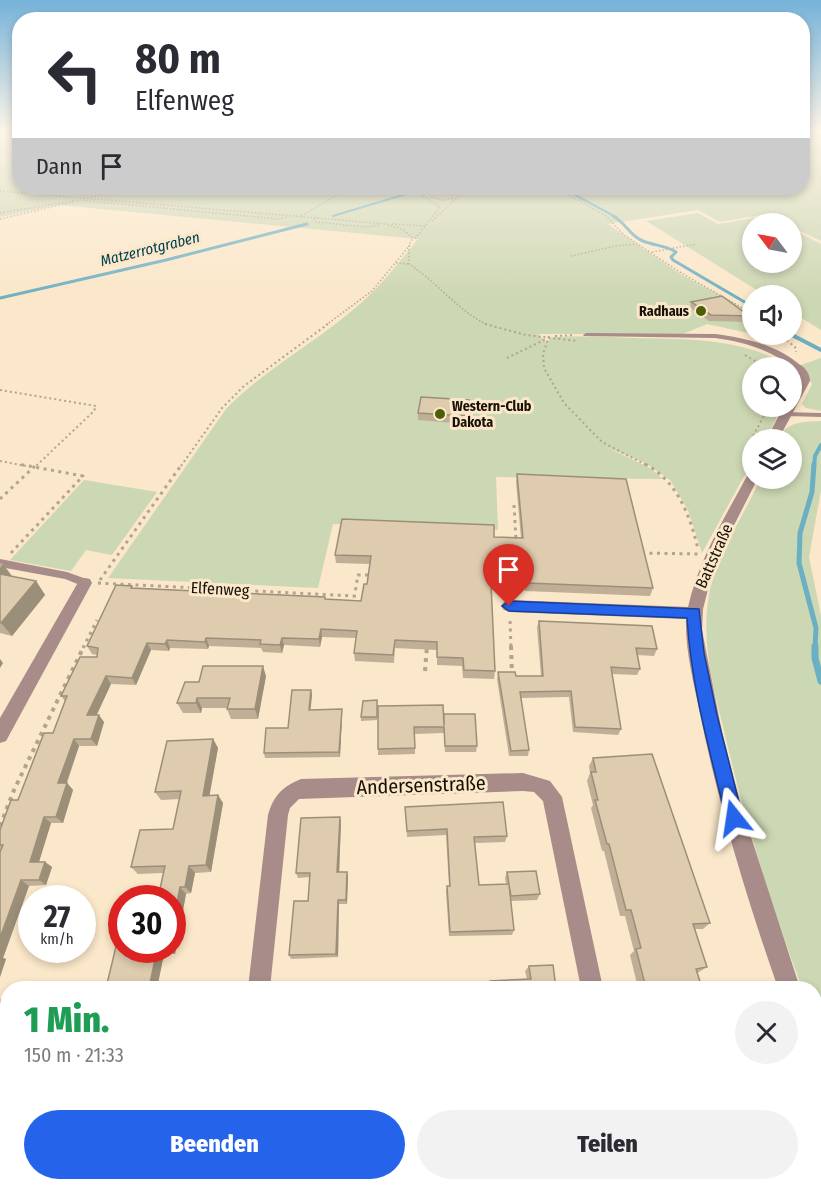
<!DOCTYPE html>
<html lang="de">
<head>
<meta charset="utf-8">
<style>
	body { margin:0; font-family:"Fira Sans Condensed",sans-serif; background:#f2f2f3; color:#2b2b33; height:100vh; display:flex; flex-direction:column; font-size:22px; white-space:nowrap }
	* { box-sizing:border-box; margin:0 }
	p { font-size:20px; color:#7c7c81 }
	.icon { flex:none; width:33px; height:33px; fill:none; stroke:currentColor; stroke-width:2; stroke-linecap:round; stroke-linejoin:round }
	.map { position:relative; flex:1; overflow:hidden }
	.details { position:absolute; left:0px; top:981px; width:822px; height:210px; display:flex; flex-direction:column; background:#fff; border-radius:24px 24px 0 0; box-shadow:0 3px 9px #0003 }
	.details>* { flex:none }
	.hud { position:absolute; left:12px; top:12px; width:798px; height:183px; border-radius:24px; box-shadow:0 3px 9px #0003; background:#fff; color:#2b2b33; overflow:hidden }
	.needle { width:39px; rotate:302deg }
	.tools { position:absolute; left:742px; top:213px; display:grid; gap:12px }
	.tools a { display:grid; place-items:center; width:60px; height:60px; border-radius:50%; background:#fff; box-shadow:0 3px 9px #0003; font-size:30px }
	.speed { position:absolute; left:18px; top:885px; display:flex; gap:12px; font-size:30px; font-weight:700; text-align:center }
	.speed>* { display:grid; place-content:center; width:78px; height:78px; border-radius:50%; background:#fff; box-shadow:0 3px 9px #0003; line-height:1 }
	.speed small { font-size:15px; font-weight:400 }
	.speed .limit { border:9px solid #d22; background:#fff; color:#111 }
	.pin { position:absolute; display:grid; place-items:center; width:51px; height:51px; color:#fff; margin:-62px -26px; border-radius:50% 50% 50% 0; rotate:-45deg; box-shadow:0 0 6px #0007 }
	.pin .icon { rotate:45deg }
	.me { position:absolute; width:66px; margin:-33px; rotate:345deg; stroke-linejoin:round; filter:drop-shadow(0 0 4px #0008) }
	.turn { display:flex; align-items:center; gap:21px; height:126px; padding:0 24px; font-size:27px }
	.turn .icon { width:78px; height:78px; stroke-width:2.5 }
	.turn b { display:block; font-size:42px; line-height:51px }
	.then { display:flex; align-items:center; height:57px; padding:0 24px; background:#0003; gap:12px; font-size:22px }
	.round { display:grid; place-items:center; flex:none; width:63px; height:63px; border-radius:32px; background:#f2f2f3 }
	.summary { display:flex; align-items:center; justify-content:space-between; height:102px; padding:0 24px }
	h1 { font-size:36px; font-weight:800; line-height:45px; color:#1e9e55 }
	.button { display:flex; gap:12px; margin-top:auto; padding:12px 24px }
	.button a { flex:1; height:69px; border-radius:36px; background:#2563eb; color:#fff; font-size:24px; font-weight:800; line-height:69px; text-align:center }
	.button a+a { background:#f2f2f3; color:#2b2b33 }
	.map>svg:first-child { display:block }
	.green { fill:#ccd7b3 }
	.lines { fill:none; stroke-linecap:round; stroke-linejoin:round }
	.stream-far4 { stroke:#6bafc2; stroke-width:2 }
	.stream-far3 { stroke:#6bafc2; stroke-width:3 }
	.stream-far2 { stroke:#6bafc2; stroke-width:4 }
	.stream-far1 { stroke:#6bafc2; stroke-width:5 }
	.stream { stroke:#6bafc2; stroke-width:7 }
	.path-far3 { stroke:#b3a48c; stroke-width:1.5; stroke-dasharray:1.5 2; stroke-linecap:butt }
	.path-far2 { stroke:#b3a48c; stroke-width:2; stroke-dasharray:2 3; stroke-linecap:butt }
	.path-far1 { stroke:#b3a48c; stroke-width:3; stroke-dasharray:3 4.5; stroke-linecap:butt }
	.path { stroke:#b3a48c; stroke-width:4; stroke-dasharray:4 5; stroke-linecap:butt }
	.lane { fill:#a88c89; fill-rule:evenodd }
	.street { fill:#a88c89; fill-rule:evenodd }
	.wall { fill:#c0af96 }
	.shaded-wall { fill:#9c8f7a }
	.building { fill:#dfccaf; stroke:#9c8f7a; stroke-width:1.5 }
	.route { fill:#2563eb; stroke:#184099; stroke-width:1.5 }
	.poi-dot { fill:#4c5f06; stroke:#fbe7c9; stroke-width:2 }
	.labels { text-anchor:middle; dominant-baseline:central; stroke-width:6; stroke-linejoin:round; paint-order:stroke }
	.far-poi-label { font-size:14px; font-weight:bold; fill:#171006; stroke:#fbe7c9; text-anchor:end }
	.far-water-label { font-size:15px; font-style:italic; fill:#00414f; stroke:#fbe7c9 }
	.street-label { font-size:16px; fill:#171006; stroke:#fbe7c9 }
	.near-street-label { font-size:20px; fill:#171006; stroke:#fbe7c9 }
</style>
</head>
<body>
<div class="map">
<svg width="821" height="1191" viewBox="0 0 821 1191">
	<rect width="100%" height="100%" fill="#fbe7c9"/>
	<g class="green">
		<path d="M0 133H19L20 188H802L803 133H821V241L792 227V224L785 223 767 214 720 222 698 210 608 224 682 275 734 303 753 316V334L707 324 683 334H538L547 343 550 338 557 337C583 336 609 337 635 338 690 339 743 338 791 367L753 368V406L782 407 766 439 753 440V465L743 478 702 553 688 510 670 480 645 463 604 446 650 468 663 479 496 477 498 530 333 524 318 588 108 578 226 409C266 368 317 342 360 304 382 285 400 261 418 239L59 205 0 217Z"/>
		<polygon points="698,213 718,224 767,216 781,223 753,224 753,262 792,262 792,229 821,244 821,330 792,312 792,296 765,295 646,221"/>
		<polygon points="821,358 821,411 806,408 802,404 812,384 801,365"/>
		<path d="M821 421V490L809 557 821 616V1040L815 1023 814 988H802C772 906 746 825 726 739 715 692 700 645 709 595 716 554 744 517 760 479L792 478V440L778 439C787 421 803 422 821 421Z"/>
		<polygon points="84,480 157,492 112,555 86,550 71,571 10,560"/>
	</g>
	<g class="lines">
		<g class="stream-far4">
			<polyline points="562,188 616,217"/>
			<polyline points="414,191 422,188"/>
			<polyline points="333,216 406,194"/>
		</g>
		<g class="stream-far3">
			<path d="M613 216C625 222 630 236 643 241 655 246 665 245 676 252L671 257 673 260 753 307"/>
			<polyline points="0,298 166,260 307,224"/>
		</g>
		<g class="stream-far2">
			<polyline points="790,334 821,350"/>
			<polyline points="814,466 815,456 821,445"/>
		</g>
		<polyline class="stream-far1" points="814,464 812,492 800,533 799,563 816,628 815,648"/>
		<polyline class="stream" points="815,646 815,658 821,681"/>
		<g class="path-far3">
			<polyline points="802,144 821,152"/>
			<polyline points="378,188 420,194 440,207 414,240"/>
			<polyline points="556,188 606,216 624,235 683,274 753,314"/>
			<path d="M0 191 386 224 402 229 413 238 409 245V264C437 282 458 311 488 325"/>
			<polyline points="91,197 133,188"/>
			<polyline points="431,197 443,200 454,198"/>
			<polyline points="0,213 79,200 278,219 287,217"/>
			<polyline points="301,216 349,188"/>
			<polyline points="314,218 316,222 366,227 380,225"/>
			<polyline points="0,219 73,202"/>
			<polyline points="432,221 468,188"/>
			<polyline points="392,224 427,226"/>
			<polyline points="652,252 697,244"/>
			<polyline points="571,256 615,246 637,244"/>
			<polyline points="396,263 409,264"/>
			<polyline points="326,325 372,291 410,245"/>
		</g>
		<g class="path-far2">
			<polyline points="485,324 526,335 577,341"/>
			<polyline points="779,334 795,347 796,352"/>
			<polyline points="549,336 543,354 544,368 564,403 602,442 648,466"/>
			<polyline points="555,336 575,335"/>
			<polyline points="745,355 767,368"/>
			<polyline points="507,358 546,339"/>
			<polyline points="0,390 96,406 94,411 36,466"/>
			<polyline points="0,461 26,466"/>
			<polyline points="749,465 750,442 769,406"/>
			<polyline points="181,466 222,408 244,386 328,324"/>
		</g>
		<g class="path-far1">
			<path d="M645 464C677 481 690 515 698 549"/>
			<polyline points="0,499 37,464"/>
			<polyline points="514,505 516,540"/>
			<polyline points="11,553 83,476 18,464"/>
			<polyline points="642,553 698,554"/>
			<polyline points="100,580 182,464"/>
			<polyline points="487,580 507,580"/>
			<polyline points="98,583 354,596"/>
			<polyline points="508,593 508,580 519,581 518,567"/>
			<polyline points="353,605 358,575 372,575"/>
			<polyline points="510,621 511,648"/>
			<polyline points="83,648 97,620"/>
		</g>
		<g class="path">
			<polyline points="511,646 512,674"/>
			<polyline points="425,671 427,646"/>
			<polyline points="0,826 14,790 84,646"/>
		</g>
		<g class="lane">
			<path d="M586 333 715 334C745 338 779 345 802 367L795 369C771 350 745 342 715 338L584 336 583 335Z"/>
			<polygon points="783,412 821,413 821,417 786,416 782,414"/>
			<polygon points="0,559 67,572 89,580 90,583 85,587 65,579 0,567"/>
		</g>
		<g class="street">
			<path d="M798 364C805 366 810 374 810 381L778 440H766L784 406H792C792 386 806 385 793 367Z"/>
			<path d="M753 472V478H758L726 541 712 574 703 609 702 630 722 732 741 806 800 988H778C747 899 719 807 700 714 694 683 685 651 686 619L509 612 504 610 501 606 504 602 509 600 688 607C699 559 724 519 747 476Z"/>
			<polygon points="85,578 90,579 92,583 6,741 0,743 0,718 80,579"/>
			<path d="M523 773 550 781 562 797 603 988H581L543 801 534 792 523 791 299 799 290 808 288 815 270 988H248L268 815C274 795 282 787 301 779Z"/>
			<polygon points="814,1049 821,1052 821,1090 814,1088"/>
			<polygon points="224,1184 250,1184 250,1191 222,1191"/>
			<polygon points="627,1184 653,1184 656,1191 628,1191"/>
		</g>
	</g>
	<g class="wall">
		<polygon points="691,302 749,316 747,322 709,321 690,308"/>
		<polygon points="469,400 467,424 418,420 418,413"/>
		<polygon points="517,474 653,588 650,596 525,591 524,571 490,569 495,671 494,679 463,678 462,666 437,665 437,650 395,648 394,663 355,661 354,653 356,638 322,637 320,647 284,645 282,653 263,652 261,648 209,646 208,649 170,648 169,651 151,650 136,685 111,684 96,715 104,722 97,746 79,746 67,783 73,790 63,823 51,823 39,862 45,862 52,867 46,885 29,886 3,958 6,959 0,977 0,852 1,850 0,849 0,830 18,800 53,733 65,701 61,696 97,657 97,655 92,654 87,646 132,586 133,588 325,597 325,599 361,601 367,584 370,564 336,563 335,555 494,537 521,538 516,482"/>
		<polygon points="0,563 3,564 12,576 36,581 45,595 12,636 0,633"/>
		<polygon points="539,621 657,649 654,656 637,655 640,669 637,675 612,674 621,729 618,735 573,732 569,697 521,698 529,750 528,756 509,756 497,679 498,672 516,676 541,676 537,627"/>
		<polygon points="266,676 258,719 231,719 227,709 228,708 202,708 201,713 183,713 177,703 199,682"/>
		<polygon points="312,695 310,710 342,715 340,757 265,758 264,753 288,728"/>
		<polygon points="377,700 377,720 361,721 361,717"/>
		<polygon points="378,706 444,716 477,746 476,752 445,752 444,733 415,734 415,754 378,755"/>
		<polygon points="213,739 218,748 209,795 223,803 211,872 195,873 191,893 186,894 175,954 164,954 157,988 106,988 118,938 112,934 117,916 122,950 172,950 163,873 138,874 131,867 173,829 180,799 161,800 155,792"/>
		<polygon points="593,758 710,923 703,929 695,929 707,967 699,972 697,973 702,988 638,988 630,955 634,951 625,916 620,916 604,851 602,851 591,808 593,805 587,781 590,773 589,766"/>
		<polygon points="405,807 507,836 505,842 475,843 479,885 506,884 505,878 507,872 540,894 537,900 511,901 514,930 512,935 449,936 446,891 447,886 449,886 446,835 407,837"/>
		<polygon points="341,822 339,872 348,876 347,904 339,904 338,957 291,959 289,955 308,901 310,877 298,878 296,873"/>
		<polygon points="529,966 556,988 488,988 488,986 490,981 527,979 525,971"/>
		<polygon points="525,1184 595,1184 597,1191 527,1191"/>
	</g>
	<g class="shaded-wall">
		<polygon points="3,564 13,578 0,580 0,568"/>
		<polygon points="36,581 45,595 12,636 1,623"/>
		<polygon points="321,629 322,637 320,647 319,639"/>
		<polygon points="206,638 209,646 208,649 205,642"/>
		<polygon points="282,638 284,645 282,653 280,645"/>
		<polygon points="167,640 170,648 169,651 165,644"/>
		<polygon points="147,643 151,650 136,685 132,678"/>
		<polygon points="0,659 3,663 0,668"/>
		<polygon points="263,666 266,676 258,719 255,709"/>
		<polygon points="106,676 111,684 93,723 87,715"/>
		<polygon points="311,690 312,695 310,715 309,710"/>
		<polygon points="197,698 202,708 201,713 196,703"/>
		<polygon points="342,709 342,715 340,757 339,752"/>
		<polygon points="99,715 104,722 97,746 91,739"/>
		<polygon points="74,739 79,746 64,790 58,783"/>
		<polygon points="213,739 218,748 208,804 203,796"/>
		<polygon points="67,783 73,790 63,823 56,817"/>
		<polygon points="218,795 223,803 211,872 206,865"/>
		<polygon points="44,817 51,823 37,868 30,862"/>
		<polygon points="340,817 341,822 339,876 337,872"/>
		<polygon points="45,862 52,867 46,885 39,880"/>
		<polygon points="189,866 195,873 191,893 185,887"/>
		<polygon points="347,872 348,876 347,904 346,900"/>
		<polygon points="21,880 29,886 3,958 6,959 0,977 0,938"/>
		<polygon points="180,887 186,894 175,954 169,950 172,950 172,928"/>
		<polygon points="338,900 339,904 338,957 336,954"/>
		<polygon points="157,950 164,954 157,988 149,988"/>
		<polygon points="0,999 8,1002 8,1006 2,1023 0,1023"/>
		<polygon points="154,1184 162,1184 161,1191 153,1191"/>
	</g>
	<g class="building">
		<polygon points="722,296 749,316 711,315 691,302"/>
		<polygon points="421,397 469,400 467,416 418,413"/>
		<polygon points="517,474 626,479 653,588 527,583 525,563 490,561 495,671 464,670 463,658 437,657 437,642 395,640 393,655 354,653 357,631 321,629 319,639 282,638 280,645 260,644 261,640 206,638 205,642 167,640 165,644 147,643 132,678 106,676 87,715 99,715 91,739 74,739 58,783 67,783 56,817 44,817 30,862 45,862 39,880 21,880 0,938 0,852 3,845 0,845 0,830 11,800 18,800 44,733 53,733 67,696 61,696 80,657 97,657 98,648 87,646 116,585 132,586 131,588 325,597 325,599 361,601 364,584 367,584 371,556 335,555 342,519 494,525 494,537 523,538"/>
		<polygon points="0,574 36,581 1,623 0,622"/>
		<polygon points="539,621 652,626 657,649 636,648 640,669 611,667 621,729 575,727 571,691 520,692 529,750 511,751 498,672 515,672 516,676 543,676"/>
		<polygon points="203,666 263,666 255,709 227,709 230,698 197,698 196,703 177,703 185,682 199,682"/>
		<polygon points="292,690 311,690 309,710 342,709 339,752 264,753 266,728 288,728"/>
		<polygon points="377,700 377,717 361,717 363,701"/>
		<polygon points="443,705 444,726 444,714 475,714 477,746 445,746 444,727 414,727 415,748 378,749 378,706"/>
		<polygon points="213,739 203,796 218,795 206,865 189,866 185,887 180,887 172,928 172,898 158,898 165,866 131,867 140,830 173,829 181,791 155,792 167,741"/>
		<polygon points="652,754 710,923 693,924 707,967 696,969 702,988 646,988 636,949 641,948 631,910 626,910 609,844 607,844 595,800 598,800 591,772 596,772 593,758"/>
		<polygon points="503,802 507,836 474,837 479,885 509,884 507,872 536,871 540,894 511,896 509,885 514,930 450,932 447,886 450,886 447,829 407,831 405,807"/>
		<polygon points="340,817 337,872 347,872 346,900 338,900 336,954 289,955 294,901 308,901 310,873 296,873 301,818"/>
		<polygon points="122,915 122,950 157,950 149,988 106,988 119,934 112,934 117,916"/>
		<polygon points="553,965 556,988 491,988 490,981 531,979 529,966"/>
		<polygon points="352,984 352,988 322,988 322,985"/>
		<polygon points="8,1153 8,1182 0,1177 0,1165"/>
		<polygon points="10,1184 154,1184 153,1191 21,1191"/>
		<polygon points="278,1184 342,1184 342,1187 331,1187 331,1191 278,1191"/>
		<polygon points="529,1184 595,1184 597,1191 531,1191"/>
	</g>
	<linearGradient id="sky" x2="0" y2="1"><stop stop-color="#76b2d9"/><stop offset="0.44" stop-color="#fdf4e7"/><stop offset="1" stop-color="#fdf4e7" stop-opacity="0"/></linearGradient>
	<rect width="821" height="300" fill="url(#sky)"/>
	<path class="route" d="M509 601 699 609 704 653 717 715 743 818 741 824 734 826 728 824 726 818C710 752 691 686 687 618L509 611 502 606Z"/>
	<g class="poi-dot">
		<circle cx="701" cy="311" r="6"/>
		<circle cx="440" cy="414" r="6"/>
	</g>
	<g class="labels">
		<g class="far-poi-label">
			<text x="689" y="311">Radhaus</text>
			<text x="452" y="406" text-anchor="start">Western-Club<tspan x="452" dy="16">Dakota</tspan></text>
		</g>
		<g class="far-water-label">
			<text transform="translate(150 249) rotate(-14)">Matzerrotgraben</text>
		</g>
		<g class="street-label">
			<text transform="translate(714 556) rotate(-66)">Battstraße</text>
			<text transform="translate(220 589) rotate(3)">Elfenweg</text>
		</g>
		<g class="near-street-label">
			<text transform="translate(421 785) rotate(-2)">Andersenstraße</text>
		</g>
	</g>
</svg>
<div class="tools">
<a><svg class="needle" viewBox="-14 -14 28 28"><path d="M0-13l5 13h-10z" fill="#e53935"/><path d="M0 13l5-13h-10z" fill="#7c7c81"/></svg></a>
<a><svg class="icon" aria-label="sound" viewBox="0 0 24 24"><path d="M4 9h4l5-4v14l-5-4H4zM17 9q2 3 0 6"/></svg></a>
<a><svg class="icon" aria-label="search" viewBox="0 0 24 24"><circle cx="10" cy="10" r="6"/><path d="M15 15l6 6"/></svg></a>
<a><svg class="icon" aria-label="layers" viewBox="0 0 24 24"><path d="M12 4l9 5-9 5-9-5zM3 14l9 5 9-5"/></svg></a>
</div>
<div class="speed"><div>27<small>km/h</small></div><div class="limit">30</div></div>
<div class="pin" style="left:509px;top:606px;background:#d93025"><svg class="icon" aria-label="arrive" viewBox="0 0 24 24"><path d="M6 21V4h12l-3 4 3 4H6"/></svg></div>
<svg class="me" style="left:734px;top:818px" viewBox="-20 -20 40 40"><path d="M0-17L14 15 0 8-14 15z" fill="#2563eb" stroke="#fff" stroke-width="4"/></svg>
<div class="hud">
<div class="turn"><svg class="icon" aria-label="left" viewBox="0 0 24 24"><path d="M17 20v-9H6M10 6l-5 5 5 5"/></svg><div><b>80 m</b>Elfenweg</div></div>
<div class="then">Dann<svg class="icon" aria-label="arrive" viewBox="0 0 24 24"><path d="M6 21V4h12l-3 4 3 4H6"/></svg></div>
</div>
<section class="details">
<div class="summary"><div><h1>1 Min.</h1><p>150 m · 21:33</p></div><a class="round"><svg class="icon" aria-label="close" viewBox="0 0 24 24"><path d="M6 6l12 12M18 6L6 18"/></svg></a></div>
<div class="button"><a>Beenden</a><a>Teilen</a></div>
</section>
</div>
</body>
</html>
